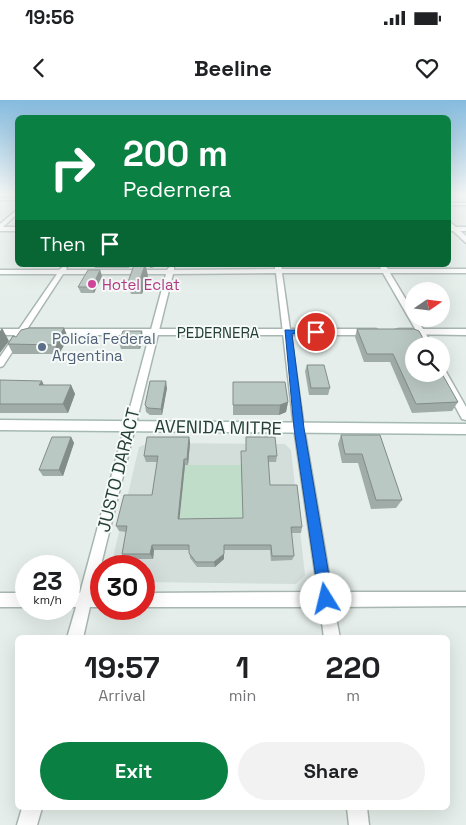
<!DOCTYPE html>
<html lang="en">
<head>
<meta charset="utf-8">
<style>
	body { margin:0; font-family:"Space Grotesk",sans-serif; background:#f2f2f2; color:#202124; height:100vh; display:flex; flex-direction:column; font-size:19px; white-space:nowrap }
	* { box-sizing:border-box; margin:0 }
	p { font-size:16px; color:#757577 }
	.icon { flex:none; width:28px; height:28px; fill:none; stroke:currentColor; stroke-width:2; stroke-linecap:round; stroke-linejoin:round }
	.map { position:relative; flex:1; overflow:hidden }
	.side { position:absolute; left:15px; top:535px; width:435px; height:175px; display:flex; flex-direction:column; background:#fff; border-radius:8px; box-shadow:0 5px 20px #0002 }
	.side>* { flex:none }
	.guide { position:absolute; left:15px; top:15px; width:436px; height:152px; border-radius:8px; box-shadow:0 5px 20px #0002; background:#0b8043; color:#fff; overflow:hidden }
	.needle { width:32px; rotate:76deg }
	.controls { position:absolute; left:405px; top:182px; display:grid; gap:10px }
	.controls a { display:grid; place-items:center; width:45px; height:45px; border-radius:50%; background:#fff; box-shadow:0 5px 20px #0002; font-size:25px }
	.speed { position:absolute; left:15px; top:455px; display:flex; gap:10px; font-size:25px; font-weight:700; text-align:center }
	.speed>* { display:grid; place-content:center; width:65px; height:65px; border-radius:50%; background:#fff; box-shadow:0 5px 20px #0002; line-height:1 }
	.speed small { font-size:12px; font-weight:400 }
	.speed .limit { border:8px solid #d22; background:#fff; color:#111 }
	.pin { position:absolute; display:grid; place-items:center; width:42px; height:42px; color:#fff; margin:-21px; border:2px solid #fff; border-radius:50%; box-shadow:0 1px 5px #0007 }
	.me { position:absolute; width:55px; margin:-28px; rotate:351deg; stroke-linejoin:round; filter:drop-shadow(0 0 4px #0008) }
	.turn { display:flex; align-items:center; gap:18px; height:105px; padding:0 25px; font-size:22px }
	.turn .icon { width:65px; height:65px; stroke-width:2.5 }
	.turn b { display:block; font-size:35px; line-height:42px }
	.then { display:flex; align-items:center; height:48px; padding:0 25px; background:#0003; gap:10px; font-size:19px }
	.eta { display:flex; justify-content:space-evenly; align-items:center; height:85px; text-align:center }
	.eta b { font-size:30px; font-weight:700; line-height:35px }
	.cta { display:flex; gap:10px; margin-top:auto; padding:10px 25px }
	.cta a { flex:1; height:58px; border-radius:30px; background:#0b8043; color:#fff; font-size:20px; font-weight:700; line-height:58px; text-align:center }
	.cta a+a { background:#f2f2f2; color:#202124 }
	.status { display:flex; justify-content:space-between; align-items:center; height:35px; padding:0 25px; background:#fff; direction:ltr }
	.status svg { height:14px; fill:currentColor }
	header { display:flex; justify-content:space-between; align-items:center; height:65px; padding:0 25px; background:#fff; font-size:22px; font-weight:700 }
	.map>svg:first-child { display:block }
	.built { fill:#d3ddd9 }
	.green { fill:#bfddc8 }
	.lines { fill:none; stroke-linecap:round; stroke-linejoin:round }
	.minor-casing { stroke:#a8b6b1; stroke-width:3 }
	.tertiary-casing { stroke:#a8b6b1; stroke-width:3 }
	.secondary-casing { stroke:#a4b9b2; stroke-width:3 }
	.minor { fill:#fff; fill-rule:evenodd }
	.tertiary { fill:#fff; fill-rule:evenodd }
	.secondary { fill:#fff; fill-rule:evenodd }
	.wall { fill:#a0aca8 }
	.shaded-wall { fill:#828c88 }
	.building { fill:#bac8c3; stroke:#828c88 }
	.route { fill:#1a73e8; stroke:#114b97 }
	.hotel-dot { fill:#d1479c; stroke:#f6faf8; stroke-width:2 }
	.service-dot { fill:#5c6f8a; stroke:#f6faf8; stroke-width:2 }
	.labels { text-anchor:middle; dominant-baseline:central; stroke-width:4; stroke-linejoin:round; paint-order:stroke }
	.far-hotel-label { font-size:15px; fill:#b23c85; stroke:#f6faf8; text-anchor:start }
	.far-street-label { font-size:15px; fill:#253f38; stroke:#f6faf8 }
	.far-service-label { font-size:15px; fill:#4e5e75; stroke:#f6faf8; text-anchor:start }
	.street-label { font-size:18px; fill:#253f38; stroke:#f6faf8 }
</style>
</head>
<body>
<div class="status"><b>19:56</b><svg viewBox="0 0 49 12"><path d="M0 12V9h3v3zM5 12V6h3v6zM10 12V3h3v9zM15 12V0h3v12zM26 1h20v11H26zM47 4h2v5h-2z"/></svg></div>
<header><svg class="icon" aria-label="back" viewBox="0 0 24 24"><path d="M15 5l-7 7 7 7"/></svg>Beeline<svg class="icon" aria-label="heart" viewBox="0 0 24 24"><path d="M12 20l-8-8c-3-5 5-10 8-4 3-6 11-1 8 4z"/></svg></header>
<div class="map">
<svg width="466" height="725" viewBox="0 0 466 725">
	<rect width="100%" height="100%" fill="#e5eeea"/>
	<polygon class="built" points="149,343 285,344 291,350 305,475 296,484 144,482 144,466 111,466 139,347"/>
	<polygon class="green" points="185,365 242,365 243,424 179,424"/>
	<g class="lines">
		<defs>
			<g id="minor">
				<rect x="0" y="98" width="18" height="2"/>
				<rect x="449" y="103" width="17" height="2"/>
				<polygon points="18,109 18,113 3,127 18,127 18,131 0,131 0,124"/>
				<rect x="449" y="127" width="17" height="4"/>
				<polygon points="171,165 174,167 174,170 275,169 275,165 281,165 282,169 381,169 379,165 385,165 388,169 466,169 466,173 390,173 414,213 414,219 417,219 433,246 425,246 383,173 282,173 304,328 332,492 466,492 466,506 334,507 340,538 324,538 320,507 144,507 144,493 318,492 294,328 276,173 173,174 94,493 101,493 101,507 90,507 83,538 67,538 76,507 69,507 69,493 80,493 166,174 63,174 3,266 0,267 0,257 57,174 0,174 0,170 59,170 64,166 67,168 66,170 167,170"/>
				<polygon points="441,267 445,270 466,307 466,320 462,319 438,274 441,274"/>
				<rect x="0" y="493" width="26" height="14"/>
				<polygon points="22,708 42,708 37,725 17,725"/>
				<polygon points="347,708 367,708 369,725 349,725"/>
			</g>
			<g id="tertiary">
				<polygon points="449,121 466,136 466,143 449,127"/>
				<polygon points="0,229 376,229 381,232 376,235 0,235"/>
				<polygon points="399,229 466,229 466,235 395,234 395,230"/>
			</g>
			<polygon id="secondary" points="0,320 466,324 466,334 0,330"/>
		</defs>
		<use href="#minor" class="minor-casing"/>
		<use href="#tertiary" class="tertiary-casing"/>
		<use href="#secondary" class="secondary-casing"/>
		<use href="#minor" class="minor"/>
		<use href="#tertiary" class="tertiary"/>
		<use href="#secondary" class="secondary"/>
	</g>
	<g class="wall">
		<polygon points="94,165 130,165 129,168 95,168"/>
		<polygon points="134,165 146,165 148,176 142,194 131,194 128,182"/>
		<polygon points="100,170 102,176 94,193 81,193 78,187"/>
		<polygon points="64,228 68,238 59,254 13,254 8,244 16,237"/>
		<polygon points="357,229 414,229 458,302 452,311 412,313 390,262 364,262 355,237"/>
		<polygon points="143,238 140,249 121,249 119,242"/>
		<polygon points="307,265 330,288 328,295 309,295 305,271"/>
		<polygon points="0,280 44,285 71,285 75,294 68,313 0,313"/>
		<polygon points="233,282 288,302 286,312 279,315 233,315"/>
		<polygon points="167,288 162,315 150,315 146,312 145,305"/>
		<polygon points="341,335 380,335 402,400 396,408 371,409 358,363 342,363 338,344"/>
		<polygon points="71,337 74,343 63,376 43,376 39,370"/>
		<polygon points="189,337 190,343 188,365 185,365 179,419 243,418 241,357 246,351 246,337 277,356 276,362 268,362 270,385 302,427 301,433 291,433 294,456 292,460 271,461 270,450 224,450 224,459 215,467 197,467 190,458 189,450 154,450 153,459 125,459 122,454 126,432 119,431 116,426 152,395 157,362 146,362 144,356"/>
	</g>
	<g class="shaded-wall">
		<polygon points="145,165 148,176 142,194 139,182"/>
		<polygon points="150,165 165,165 150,168"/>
		<polygon points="100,170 102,176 94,193 92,187"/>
		<polygon points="2,228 9,241 0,253 0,231"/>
		<polygon points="64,228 68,238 59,254 55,245"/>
		<polygon points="142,231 143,238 140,249 138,242"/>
		<polygon points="42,281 46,290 39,285"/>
		<polygon points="166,281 167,288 162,315 161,309"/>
		<polygon points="71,285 75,294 68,313 63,304"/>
		<polygon points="288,302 286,312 279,315 280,305"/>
		<polygon points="71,337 74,343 63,376 59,370"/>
		<polygon points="189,337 190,343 188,365 187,359"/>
		<polygon points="184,359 185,365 179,424 178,419"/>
		<polygon points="152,445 154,450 153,459 150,454"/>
		<polygon points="224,445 224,459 215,467 214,462"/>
	</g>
	<g class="building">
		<polygon points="134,165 145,165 139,182 128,182"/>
		<polygon points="88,170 100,170 92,187 78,187"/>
		<polygon points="29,228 64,228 55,245 8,244 13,236 16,237 21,230"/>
		<polygon points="357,229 414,229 419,231 427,246 414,246 414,274 441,274 441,272 458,302 416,304 393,254 367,254"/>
		<polygon points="123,231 142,231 138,242 119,242"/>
		<polygon points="307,265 324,265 330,288 311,288"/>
		<polygon points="0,280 42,281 39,285 71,285 63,304 0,304"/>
		<polygon points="150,281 166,281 161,309 148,308 145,305"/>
		<polygon points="233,282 285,282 288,302 280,305 233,305"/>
		<polygon points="341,335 380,335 402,400 376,400 362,354 345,354"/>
		<polygon points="52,337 71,337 59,370 39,370"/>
		<polygon points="147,337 189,337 187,359 184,359 178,419 243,418 241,351 246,351 246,337 275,337 277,356 268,356 270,385 297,385 302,427 291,427 294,456 272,456 271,445 224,445 224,454 214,462 196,462 189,453 189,445 152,445 150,454 122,454 127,426 116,426 124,395 152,395 158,356 144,356"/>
	</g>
	<linearGradient id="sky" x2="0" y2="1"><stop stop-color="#85bbde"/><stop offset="0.48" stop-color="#f3f7f6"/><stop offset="1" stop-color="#f3f7f6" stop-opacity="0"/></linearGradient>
	<rect width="466" height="196" fill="url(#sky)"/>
	<polygon class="route" points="285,230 316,230 321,232 316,234 292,234 304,328 333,499 331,504 326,506 321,504 319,499 294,328"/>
	<circle class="hotel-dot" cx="92" cy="184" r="5"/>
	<circle class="service-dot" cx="42" cy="247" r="5"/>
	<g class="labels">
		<g class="far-hotel-label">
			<text x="102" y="184">Hotel Eclat</text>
		</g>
		<g class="far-street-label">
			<text x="218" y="232">PEDERNERA</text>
		</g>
		<g class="far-service-label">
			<text x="52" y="238">Policía Federal<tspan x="52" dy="17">Argentina</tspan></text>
		</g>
		<g class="street-label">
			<text transform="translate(218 327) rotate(1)">AVENIDA MITRE</text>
			<text transform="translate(118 370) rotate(-76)">JUSTO DARACT</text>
		</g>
	</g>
</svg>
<div class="controls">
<a><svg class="needle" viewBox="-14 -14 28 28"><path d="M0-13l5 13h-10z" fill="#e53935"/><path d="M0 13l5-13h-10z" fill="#757577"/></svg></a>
<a><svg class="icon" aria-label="search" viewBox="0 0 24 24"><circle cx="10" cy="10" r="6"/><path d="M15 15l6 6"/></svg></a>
</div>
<div class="speed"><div>23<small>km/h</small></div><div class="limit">30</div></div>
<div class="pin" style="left:316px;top:232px;background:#d93025"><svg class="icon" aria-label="arrive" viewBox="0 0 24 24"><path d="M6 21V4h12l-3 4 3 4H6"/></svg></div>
<svg class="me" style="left:326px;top:499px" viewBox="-20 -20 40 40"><circle r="19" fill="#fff"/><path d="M0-13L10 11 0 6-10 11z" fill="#1a73e8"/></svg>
<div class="guide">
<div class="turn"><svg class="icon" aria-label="right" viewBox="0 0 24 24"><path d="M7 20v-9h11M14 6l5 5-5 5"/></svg><div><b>200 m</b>Pedernera</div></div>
<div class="then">Then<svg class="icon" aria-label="arrive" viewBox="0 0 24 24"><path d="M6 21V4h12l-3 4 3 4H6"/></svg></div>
</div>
<section class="side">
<div class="eta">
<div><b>19:57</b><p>Arrival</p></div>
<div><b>1</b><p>min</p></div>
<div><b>220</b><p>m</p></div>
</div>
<div class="cta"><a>Exit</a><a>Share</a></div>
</section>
</div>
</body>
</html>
